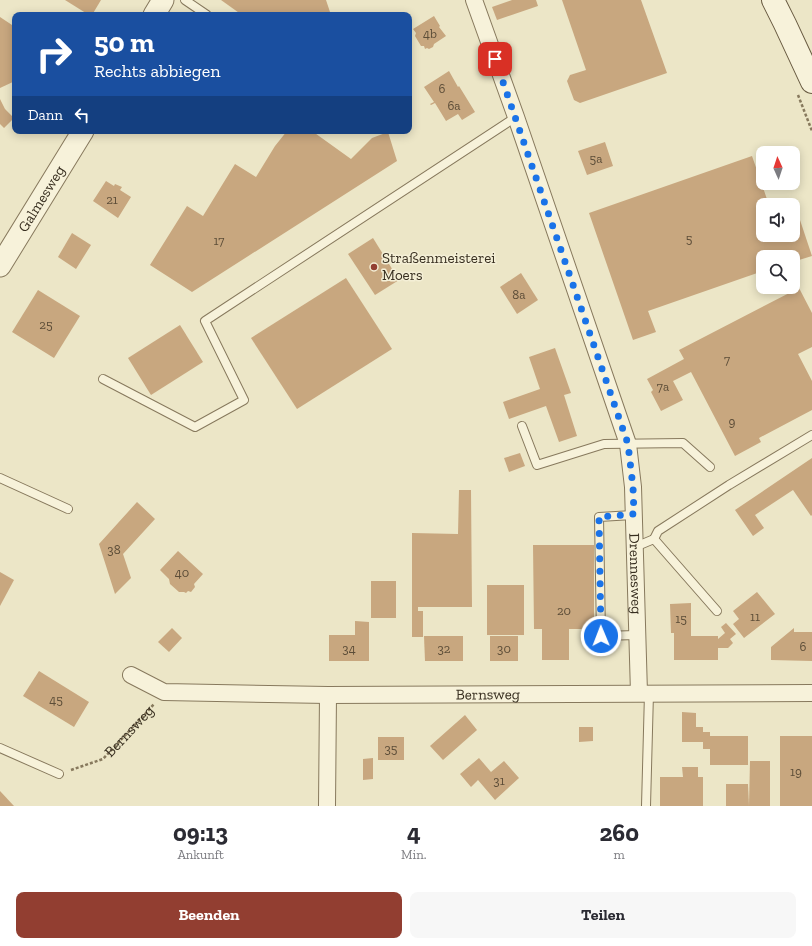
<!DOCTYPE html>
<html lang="de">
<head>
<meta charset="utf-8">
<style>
	body { margin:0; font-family:"Zilla Slab",serif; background:#f7f7f7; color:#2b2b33; height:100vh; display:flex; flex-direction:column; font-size:15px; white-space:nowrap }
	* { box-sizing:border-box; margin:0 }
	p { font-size:13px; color:#7c7c81 }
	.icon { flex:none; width:22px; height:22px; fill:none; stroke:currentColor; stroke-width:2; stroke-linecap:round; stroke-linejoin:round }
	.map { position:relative; height:806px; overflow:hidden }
	.panel { display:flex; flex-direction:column; background:#fff; flex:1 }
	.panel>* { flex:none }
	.guide { position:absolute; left:12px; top:12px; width:400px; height:122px; border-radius:8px; box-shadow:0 2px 10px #0003; background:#1a4fa0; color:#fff; overflow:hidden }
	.needle { width:26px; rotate:357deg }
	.tools { position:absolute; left:756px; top:146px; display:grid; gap:8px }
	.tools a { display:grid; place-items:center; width:44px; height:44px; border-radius:8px; background:#fff; box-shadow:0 2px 10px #0003; font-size:20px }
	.pin { position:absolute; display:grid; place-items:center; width:34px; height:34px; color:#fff; margin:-17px; border-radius:8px; box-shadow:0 2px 6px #0006 }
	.me { position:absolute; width:44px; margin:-22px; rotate:359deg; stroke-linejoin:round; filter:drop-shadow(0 0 3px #0008) }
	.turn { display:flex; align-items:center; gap:14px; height:84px; padding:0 16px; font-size:18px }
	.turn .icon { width:52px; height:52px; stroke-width:2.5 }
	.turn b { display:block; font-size:28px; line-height:34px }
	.then { display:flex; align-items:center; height:38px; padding:0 16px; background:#0003; gap:8px; font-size:15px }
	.eta { display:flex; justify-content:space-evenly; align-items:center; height:68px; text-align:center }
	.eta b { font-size:24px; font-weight:700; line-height:28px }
	.action { display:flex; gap:8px; margin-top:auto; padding:8px 16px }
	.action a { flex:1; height:46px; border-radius:8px; background:#923e31; color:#fff; font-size:16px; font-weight:700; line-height:46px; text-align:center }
	.action a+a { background:#f7f7f7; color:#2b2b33 }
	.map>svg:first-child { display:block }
	.building { fill:#c8a77f }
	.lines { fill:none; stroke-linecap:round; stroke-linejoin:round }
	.service-casing { stroke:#87795d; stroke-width:10 }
	.minor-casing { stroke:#87795d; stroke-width:18 }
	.tertiary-casing { stroke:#87795d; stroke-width:23 }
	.secondary-casing { stroke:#685a41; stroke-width:24 }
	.path { stroke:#87795d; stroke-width:2.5; stroke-dasharray:3 2; stroke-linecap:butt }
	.service { stroke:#f7f2da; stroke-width:8 }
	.minor { stroke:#f7f2da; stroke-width:16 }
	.tertiary { stroke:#f7f2da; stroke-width:21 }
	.secondary { stroke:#f7f2da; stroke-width:22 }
	.route { stroke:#1a73e8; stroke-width:7; stroke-dasharray:0 12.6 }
	.poi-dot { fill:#923e31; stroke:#f4efd6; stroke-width:1.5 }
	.labels { text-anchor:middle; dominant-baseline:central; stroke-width:3; stroke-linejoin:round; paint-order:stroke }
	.number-label { font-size:13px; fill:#5c4d38 }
	.street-label { font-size:15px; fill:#382f20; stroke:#f4efd6 }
	.poi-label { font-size:15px; fill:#382f20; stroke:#f4efd6; text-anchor:start }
</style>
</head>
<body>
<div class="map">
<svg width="812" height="806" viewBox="0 0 812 806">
	<rect width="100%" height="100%" fill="#ece6c7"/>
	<g class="building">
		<polygon points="65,0 101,0 92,15 89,15"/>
		<polygon points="221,0 326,0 331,15 242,15"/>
		<polygon points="512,0 536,0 538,6 497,20 492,7"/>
		<polygon points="562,0 641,0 667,73 580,103 574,100 567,81 570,75 586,70"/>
		<polygon points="434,16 440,26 439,27 446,36 434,44 433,47 429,49 427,48 425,49 424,46 421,46 415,36 416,33 413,29"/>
		<polygon points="0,17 15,27 15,81 0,88"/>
		<polygon points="449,71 458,87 459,86 475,112 462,120 458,114 446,121 435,103 431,105 430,104 434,102 424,87"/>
		<polygon points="0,99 5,109 14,118 4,128 0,124"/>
		<polygon points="287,131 312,131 351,159 372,138 388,132 397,161 192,292 150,265 187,206 203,216 235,164 256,177 275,146"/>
		<polygon points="605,142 613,166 587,175 578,151"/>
		<polygon points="752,156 769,205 763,205 763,235 779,235 781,241 786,239 788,235 793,235 793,213 797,211 812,256 799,260 800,262 793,264 793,257 763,257 763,271 648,311 656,332 633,340 589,213"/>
		<polygon points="106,181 114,186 115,184 122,187 120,190 131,197 118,218 93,201"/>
		<polygon points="72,233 91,245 76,269 58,257"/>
		<polygon points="373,238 399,280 375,295 348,254"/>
		<polygon points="521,273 538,300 517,314 500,287"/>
		<polygon points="346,278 392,349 297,409 251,338"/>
		<polygon points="799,288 812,313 812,347 798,354 812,381 812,410 759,438 761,442 735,456 691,372 673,381 683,400 661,411 651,392 653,390 647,379 684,359 679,350"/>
		<polygon points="38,290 80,316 54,358 12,332"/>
		<polygon points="180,325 203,362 151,395 128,358"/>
		<polygon points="555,348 571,393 564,395 577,436 559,442 546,406 509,419 503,402 540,389 529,357"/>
		<polygon points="520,453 525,466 509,472 504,458"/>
		<polygon points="812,458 812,515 811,516 793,490 755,515 764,528 753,536 735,510"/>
		<polygon points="459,490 471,490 472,607 418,607 418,611 423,611 423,637 412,637 412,533 458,534"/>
		<polygon points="137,502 155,519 123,554 131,578 115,594 99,544"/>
		<polygon points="533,545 594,545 594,629 569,629 569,660 542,660 542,629 534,629"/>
		<polygon points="178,551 203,574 194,584 195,587 191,592 188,591 186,593 184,592 179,592 170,584 169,579 160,570"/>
		<polygon points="0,572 14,580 0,606"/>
		<rect x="371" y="581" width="25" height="37"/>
		<rect x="487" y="585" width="37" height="50"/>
		<polygon points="757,592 775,614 744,638 733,624 739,619 733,611"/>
		<polygon points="691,603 691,636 718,636 718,639 725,633 721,627 726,623 736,634 730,639 733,643 728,648 718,648 718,660 674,660 674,633 671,633 670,604"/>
		<polygon points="355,621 369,622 369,661 329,661 329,635 355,635"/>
		<polygon points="172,628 182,638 169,652 158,642"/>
		<polygon points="794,628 794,632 812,632 812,661 771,660 771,647"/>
		<polygon points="424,636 463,636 463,661 425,661"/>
		<rect x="490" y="636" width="28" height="25"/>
		<polygon points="39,671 89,702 74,727 23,696"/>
		<polygon points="682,712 696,713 696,727 703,727 703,732 710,732 710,736 748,736 748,765 710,765 710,749 703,749 703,742 682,742"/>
		<polygon points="465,715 477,730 443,760 430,746"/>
		<polygon points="579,727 593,727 593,741 579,742"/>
		<rect x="780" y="736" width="32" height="70"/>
		<rect x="378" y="737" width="26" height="23"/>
		<polygon points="373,758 373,779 363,780 363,759"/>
		<polygon points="479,758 491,772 504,761 519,778 495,800 478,780 471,787 460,774"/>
		<polygon points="750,761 770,761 770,806 749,806"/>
		<polygon points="682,767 698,767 698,777 703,777 703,806 660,806 660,777 683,777"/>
		<polygon points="726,784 748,784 749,806 726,806"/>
		<polygon points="0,791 14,806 0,806"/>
	</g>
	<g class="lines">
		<defs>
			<g id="service">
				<polyline points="185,0 207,15"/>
				<polyline points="103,379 195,427 244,400 205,321 516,117"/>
				<polyline points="522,426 537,465 604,444 683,443 710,467"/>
				<polyline points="0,478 68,509"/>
				<polyline points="633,515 599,517 601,636 637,635"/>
				<polyline points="654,539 658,531 729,485 812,435"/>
				<polyline points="635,547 654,539 717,611"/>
				<polyline points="0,748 59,774"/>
				<polyline points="646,806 649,693"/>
			</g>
			<g id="minor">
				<path id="s2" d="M474 0 516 117 628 444 633 487 639 693"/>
				<path id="s3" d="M131 675 164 692 328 695 812 693"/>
				<polyline points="327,806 328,695"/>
			</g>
			<g id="tertiary">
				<polyline points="154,15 163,0"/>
				<path id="s4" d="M0 266 83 131"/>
			</g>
			<polyline id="secondary" points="773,0 785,24 812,82"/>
		</defs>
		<use href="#service" class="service-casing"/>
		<use href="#minor" class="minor-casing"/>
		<use href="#tertiary" class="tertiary-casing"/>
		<use href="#secondary" class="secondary-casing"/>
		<g class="path">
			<polyline points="798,95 812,131"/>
			<path id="s1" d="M71 770 103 759 147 712 154 704"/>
		</g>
		<use href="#service" class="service"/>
		<use href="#minor" class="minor"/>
		<use href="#tertiary" class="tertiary"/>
		<use href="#secondary" class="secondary"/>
	</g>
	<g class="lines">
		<polyline class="route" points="495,59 628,444 633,487 634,514 599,517 601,636"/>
	</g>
	<circle class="poi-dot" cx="374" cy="267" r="4"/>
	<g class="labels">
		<g class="number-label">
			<text x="430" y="33">4b</text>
			<text x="442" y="88">6</text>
			<text x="454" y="105">6a</text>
			<text x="596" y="158">5a</text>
			<text x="112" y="199">21</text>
			<text x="689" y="238">5</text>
			<text x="219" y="240">17</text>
			<text x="519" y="294">8a</text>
			<text x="46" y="324">25</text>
			<text x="727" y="359">7</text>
			<text x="663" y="386">7a</text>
			<text x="732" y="421">9</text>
			<text x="114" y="549">38</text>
			<text x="182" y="572">40</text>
			<text x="564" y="610">20</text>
			<text x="755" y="616">11</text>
			<text x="681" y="618">15</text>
			<text x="803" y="646">6</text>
			<text x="349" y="648">34</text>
			<text x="444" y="648">32</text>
			<text x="504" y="648">30</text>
			<text x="56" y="699">45</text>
			<text x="391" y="748">35</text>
			<text x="796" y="771">19</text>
			<text x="499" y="780">31</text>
		</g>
		<g class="street-label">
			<text stroke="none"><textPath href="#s4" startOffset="79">Galmesweg</textPath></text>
			<text stroke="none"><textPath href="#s2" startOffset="600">Drennesweg</textPath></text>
			<text stroke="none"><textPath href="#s3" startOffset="361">Bernsweg</textPath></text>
			<text stroke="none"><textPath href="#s1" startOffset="72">Bernsweg</textPath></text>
		</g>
		<g class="poi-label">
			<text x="382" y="258">Straßenmeisterei<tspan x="382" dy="17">Moers</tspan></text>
		</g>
	</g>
</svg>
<div class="tools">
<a><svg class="needle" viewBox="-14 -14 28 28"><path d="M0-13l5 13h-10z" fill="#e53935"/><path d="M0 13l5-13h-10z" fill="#7c7c81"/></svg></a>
<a><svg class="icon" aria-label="sound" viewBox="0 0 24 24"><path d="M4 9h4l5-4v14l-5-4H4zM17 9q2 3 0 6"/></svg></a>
<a><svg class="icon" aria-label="search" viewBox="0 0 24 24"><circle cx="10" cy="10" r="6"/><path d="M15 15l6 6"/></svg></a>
</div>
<div class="pin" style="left:495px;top:59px;background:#d93025"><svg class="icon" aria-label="arrive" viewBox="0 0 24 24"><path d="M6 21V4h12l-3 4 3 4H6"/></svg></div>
<svg class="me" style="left:601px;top:636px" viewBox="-20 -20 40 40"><circle r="17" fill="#1a73e8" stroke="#fff" stroke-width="3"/><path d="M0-11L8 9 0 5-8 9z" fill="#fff"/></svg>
<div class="guide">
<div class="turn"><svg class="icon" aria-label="right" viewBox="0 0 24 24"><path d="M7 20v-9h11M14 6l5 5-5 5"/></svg><div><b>50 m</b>Rechts abbiegen</div></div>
<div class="then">Dann<svg class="icon" aria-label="left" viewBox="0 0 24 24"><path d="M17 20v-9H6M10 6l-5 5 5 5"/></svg></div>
</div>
</div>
<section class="panel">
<div class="eta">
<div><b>09:13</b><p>Ankunft</p></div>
<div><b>4</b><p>Min.</p></div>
<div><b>260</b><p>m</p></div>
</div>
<div class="action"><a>Beenden</a><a>Teilen</a></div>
</section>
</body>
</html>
